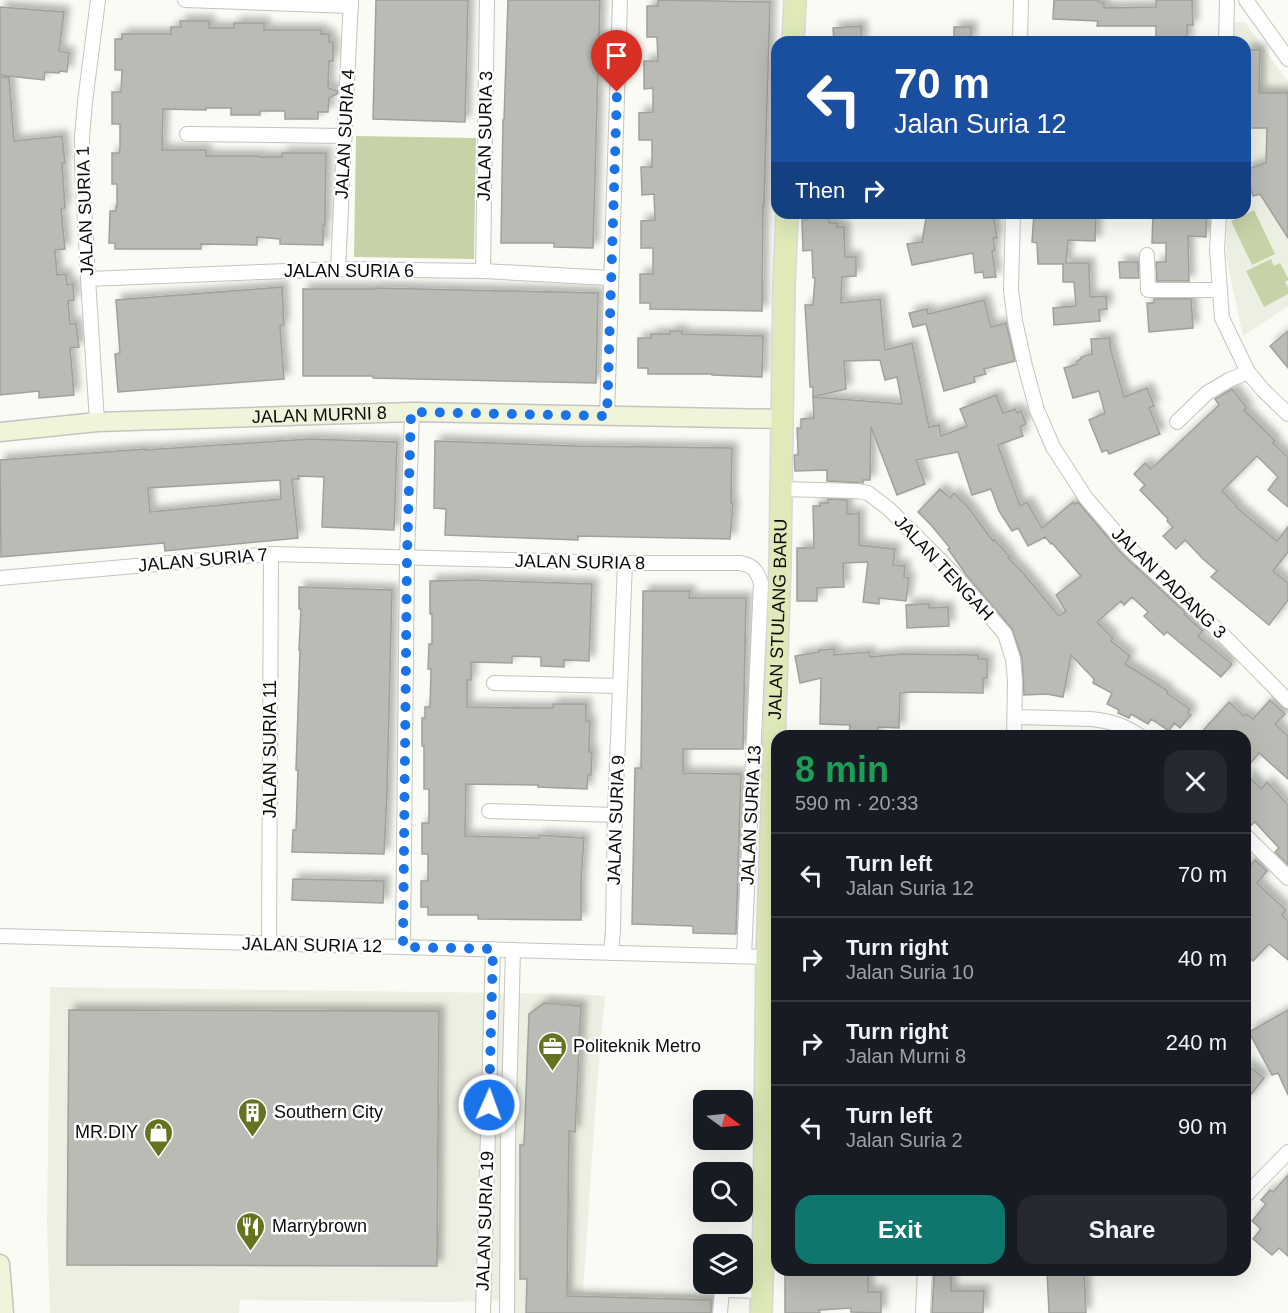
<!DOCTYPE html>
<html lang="en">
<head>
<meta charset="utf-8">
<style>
	body { margin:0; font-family:Helvetica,sans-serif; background:#242831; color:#f1f3f6; height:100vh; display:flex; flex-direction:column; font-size:22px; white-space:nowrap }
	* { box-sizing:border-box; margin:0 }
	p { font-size:20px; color:#9ea1a6 }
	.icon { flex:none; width:33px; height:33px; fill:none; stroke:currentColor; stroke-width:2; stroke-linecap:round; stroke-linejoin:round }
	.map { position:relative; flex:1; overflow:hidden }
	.drawer { position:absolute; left:771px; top:730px; width:480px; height:546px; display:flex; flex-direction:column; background:#171b24; border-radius:18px; box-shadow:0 6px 24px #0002 }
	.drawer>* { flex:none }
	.top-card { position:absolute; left:771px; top:36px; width:480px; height:183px; border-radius:18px; box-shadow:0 6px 24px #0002; background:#1a4fa0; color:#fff; overflow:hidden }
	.needle { width:39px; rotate:105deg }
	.buttons { position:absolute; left:693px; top:1090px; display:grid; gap:12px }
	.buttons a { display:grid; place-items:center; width:60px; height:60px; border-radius:12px; background:#171b24; box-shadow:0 6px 24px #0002; font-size:30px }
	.pin { position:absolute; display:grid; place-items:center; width:51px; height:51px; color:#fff; margin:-62px -26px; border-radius:50% 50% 50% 0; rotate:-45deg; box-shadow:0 0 6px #0007 }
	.pin .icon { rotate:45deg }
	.me { position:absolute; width:66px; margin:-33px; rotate:2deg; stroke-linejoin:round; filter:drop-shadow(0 0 4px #0008) }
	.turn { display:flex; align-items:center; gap:21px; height:126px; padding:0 24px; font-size:27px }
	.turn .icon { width:78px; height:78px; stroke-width:2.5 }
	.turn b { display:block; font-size:42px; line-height:51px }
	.then { display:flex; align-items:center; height:57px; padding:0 24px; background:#0003; gap:12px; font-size:22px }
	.round { display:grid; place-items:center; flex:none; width:63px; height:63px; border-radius:18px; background:#242831 }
	.head { display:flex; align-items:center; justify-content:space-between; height:102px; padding:0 24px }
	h1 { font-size:36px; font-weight:700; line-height:45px; color:#1e9e55 }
	.action { display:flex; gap:12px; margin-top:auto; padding:12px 24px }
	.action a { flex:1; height:69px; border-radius:18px; background:#0f766e; color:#fff; font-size:24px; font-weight:700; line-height:69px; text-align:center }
	.action a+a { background:#242831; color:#f1f3f6 }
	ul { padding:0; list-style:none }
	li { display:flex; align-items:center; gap:18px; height:84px; padding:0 24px; border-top:2px solid #363941 }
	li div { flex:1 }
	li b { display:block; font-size:22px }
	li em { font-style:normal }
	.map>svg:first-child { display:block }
	.built { fill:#ecf0e2 }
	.green { fill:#c7d2a6 }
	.building { fill:#b9bbb4; stroke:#a0a19b; stroke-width:1.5; fill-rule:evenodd; filter:url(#shadow) }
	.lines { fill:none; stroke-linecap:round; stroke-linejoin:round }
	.street-casing { stroke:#c3c5be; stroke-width:16 }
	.secondary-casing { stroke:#c3c5be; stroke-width:21 }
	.primary-casing { stroke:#d8d8d8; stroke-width:24 }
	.street { stroke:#fff; stroke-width:14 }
	.secondary { stroke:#eff4db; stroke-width:18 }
	.primary { stroke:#dfeab8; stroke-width:21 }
	.route { stroke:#1a73e8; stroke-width:10; stroke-dasharray:0 18 }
	.labels { text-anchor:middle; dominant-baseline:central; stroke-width:5; stroke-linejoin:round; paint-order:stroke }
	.street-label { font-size:18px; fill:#0c0c0a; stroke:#fff }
	.poi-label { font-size:18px; fill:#0c0c0a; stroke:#fff; text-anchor:start }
</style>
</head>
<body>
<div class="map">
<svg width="1288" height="1313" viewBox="0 0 1288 1313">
	<defs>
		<filter id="shadow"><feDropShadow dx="5.5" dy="-5.5" stdDeviation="3" flood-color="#0004"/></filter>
	</defs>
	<rect width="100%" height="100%" fill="#f9fbf4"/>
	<g class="built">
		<polygon points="1245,22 1288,82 1288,306 1243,336 1226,257 1227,213 1245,213 1245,42 1233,42 1233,23"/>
		<polygon points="50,987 579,994 605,996 596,1098 583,1292 716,1295 715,1313 513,1313 512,1300 451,1302 240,1300 239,1313 50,1313 47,1224"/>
	</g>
	<g class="green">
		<polygon points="356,136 476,138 474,259 354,257"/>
		<polygon points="1254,210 1275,254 1252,265 1231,221"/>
		<polygon points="1271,259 1274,266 1280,263 1288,278 1288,280 1285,282 1288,288 1288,294 1264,307 1246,271"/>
	</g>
	<g class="building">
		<polygon points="376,0 468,0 465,122 373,119"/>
		<polygon points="508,0 600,0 593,248 554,247 554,243 501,243 503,120 504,120"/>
		<polygon points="658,0 770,2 764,205 763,205 762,311 650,309 650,303 640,303 640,274 653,274 653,248 641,248 641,221 655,220 654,194 642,195 641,167 652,167 652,140 639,140 639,113 653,112 653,88 644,89 644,61 658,61 657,37 647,37 647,6 658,6"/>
		<polygon points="1054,0 1099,0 1099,2 1104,3 1104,8 1156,7 1156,0 1192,0 1193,25 1187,25 1187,42 1156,42 1156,26 1097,26 1098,21 1053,19"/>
		<polygon points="0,7 64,12 59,51 69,53 67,72 60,71 59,73 45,72 44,80 0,75"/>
		<polygon points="180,21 209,21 209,28 234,28 234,23 264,23 264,30 321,30 321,34 329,34 329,42 333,42 333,61 329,61 328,88 338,91 337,94 329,98 328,112 318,112 318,119 285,119 285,111 260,111 260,115 231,115 231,108 206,108 206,110 163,109 162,150 206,150 206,156 259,156 259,157 282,157 282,153 326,153 325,225 323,225 323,245 280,244 280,239 257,237 257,245 201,244 201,249 115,249 115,243 109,243 110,211 116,211 116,206 117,206 117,184 112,184 112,153 119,153 120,149 120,124 112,124 112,92 121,92 122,70 115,70 115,39 122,39 122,34 171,34 171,27 181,27"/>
		<polygon points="861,26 862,42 834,42 833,28"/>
		<rect x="954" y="27" width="17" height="15"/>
		<polygon points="1245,49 1260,50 1259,93 1288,93 1288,238 1260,194 1253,196 1245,171 1245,170 1266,163 1267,128 1245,128"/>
		<polygon points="0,77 9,77 14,141 62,136 65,163 62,163 65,208 61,209 65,249 55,250 57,275 66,274 67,285 73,284 74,300 68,301 70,324 76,323 79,347 70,348 74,395 39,398 39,391 0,395"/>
		<polygon points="806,213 828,213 829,223 837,223 837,227 844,227 845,257 856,257 856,276 842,277 841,303 880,299 885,350 912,343 929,427 939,425 941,436 967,426 960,409 996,395 1003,413 1015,409 1017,413 1021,411 1026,424 1020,427 1023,436 998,445 1020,506 1027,502 1042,528 1073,502 1075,504 1078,502 1121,553 1185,612 1184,614 1203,631 1198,636 1232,664 1221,677 1167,632 1164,635 1144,616 1148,612 1132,597 1124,605 1121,601 1097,622 1113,638 1111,641 1130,656 1125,664 1148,678 1168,691 1167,693 1190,709 1188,713 1191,715 1180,728 1174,723 1169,731 1151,719 1148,724 1131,714 1129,718 1118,713 1119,710 1107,704 1112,693 1093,683 1094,679 1071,655 1063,697 1047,694 1024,695 1022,658 1012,629 967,576 948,549 950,548 931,525 918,512 940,489 950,498 954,493 968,507 993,541 994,539 1010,557 1008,558 1024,574 1059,616 1066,611 1056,595 1081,576 1052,543 1051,544 1045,537 1028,546 1018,528 1012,531 999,511 991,489 972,495 958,452 916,460 925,484 897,495 871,427 870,480 863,480 863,483 827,481 827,470 795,471 794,455 798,455 798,449 797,428 801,428 801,419 814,418 813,397 902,404 897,377 885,380 880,360 844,361 846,389 813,397 813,387 810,387 805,305 813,305 815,278 813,278 812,250 803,251 802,220 807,220"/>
		<polygon points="927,213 993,213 997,238 993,238 995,250 992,251 996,277 984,278 983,272 975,273 973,253 912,265 907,244 922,242"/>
		<polygon points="1034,213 1096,213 1095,241 1068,240 1066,263 1089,263 1090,297 1106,296 1107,309 1099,310 1100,321 1054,325 1053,308 1076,306 1074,282 1063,282 1063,264 1038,264 1037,243 1032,242"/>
		<polygon points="1153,213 1206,213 1206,237 1188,236 1189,281 1157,281 1156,262 1166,262 1166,243 1152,243"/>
		<polygon points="1119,262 1138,262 1139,278 1120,278"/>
		<polygon points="282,287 284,325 280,326 284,379 118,392 115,354 120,353 116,300"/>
		<polygon points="375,288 598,293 596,383 373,378 373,376 303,376 303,289 375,289"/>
		<polygon points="1154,299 1191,299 1193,328 1149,332 1147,303 1154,303"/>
		<polygon points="984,300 991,327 1006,323 1015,361 984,369 986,374 974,377 975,382 944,391 926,324 913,327 909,313 927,309 928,314"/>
		<polygon points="670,331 682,331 682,334 763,336 762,377 712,375 712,374 648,374 648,368 638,368 638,338 651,338 651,334 670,334"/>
		<polygon points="1288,331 1288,368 1270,346"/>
		<polygon points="1110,338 1110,347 1124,397 1147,388 1154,406 1149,408 1160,434 1109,454 1107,450 1102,452 1089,420 1105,413 1099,391 1073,398 1064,368 1077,364 1077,361 1081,359 1081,357 1092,354 1091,339"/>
		<polygon points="1232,389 1247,408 1244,410 1275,441 1273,443 1288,457 1288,507 1268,490 1278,477 1257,456 1222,491 1237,506 1236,507 1277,541 1288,527 1288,552 1273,571 1288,583 1288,600 1269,625 1211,577 1217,571 1203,559 1185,540 1176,549 1163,536 1173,527 1167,521 1168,519 1140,490 1145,485 1134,474 1145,463 1151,469 1219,405 1215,399"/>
		<path d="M310 439 397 442 394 530 322 527 324 477 298 476 299 479H292L298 538 165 551 164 543 1 557 0 460 145 449V450ZM280 480 281 499 150 512 148 488Z"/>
		<polygon points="435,441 576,446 732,448 731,503 733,503 730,539 578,536 578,540 445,535 446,509 434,508"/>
		<polygon points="828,499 847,500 847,514 859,513 859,545 895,549 893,565 905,566 904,577 909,578 906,601 879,598 879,604 863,602 868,562 843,563 844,587 817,588 817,601 797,601 797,548 814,548 813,506 820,506 820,503 828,503"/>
		<polygon points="472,580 592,584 589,661 564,660 564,667 541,666 541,657 512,656 512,663 471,662 471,680 467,680 467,707 530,708 553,708 553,704 586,704 586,721 590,721 589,752 592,752 591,775 588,775 587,789 538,787 538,785 466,784 465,836 539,838 539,835 584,838 581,881 581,920 478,919 478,915 428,915 428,907 421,907 421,881 428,881 428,854 422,854 422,823 429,823 429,789 424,789 424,746 422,746 422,718 425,718 425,707 430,707 431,669 428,669 429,644 432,644 432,614 430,614 430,581"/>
		<polygon points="299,587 392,590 387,792 384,854 292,852 293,830 296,830 298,770 296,770 300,650 299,650 301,609 299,609"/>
		<polygon points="643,591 690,591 689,598 746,598 743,749 683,749 683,773 741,774 736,934 693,933 693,926 632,924 635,768 641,768"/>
		<polygon points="921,604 929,604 929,608 948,607 949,626 907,628 906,605"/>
		<polygon points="834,649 834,655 869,652 870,657 901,654 978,655 978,659 987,659 987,678 983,678 983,693 912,692 900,693 899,728 878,727 877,736 849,735 850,725 820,724 821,678 800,683 795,656 819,652 819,650"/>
		<polygon points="1270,700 1285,714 1275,724 1288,736 1288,779 1259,753 1245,770 1245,736 1198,736 1229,702 1244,716 1246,714 1253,719"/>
		<polygon points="1245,772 1261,789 1267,782 1288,805 1288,865 1275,852 1279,848 1255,822 1249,827 1245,826"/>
		<polygon points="1255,860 1267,871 1257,883 1286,910 1282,915 1288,921 1288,960 1269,944 1253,961 1245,954 1245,861 1250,866"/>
		<polygon points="293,879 384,881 383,903 292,900"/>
		<polygon points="544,1003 581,1006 575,1132 569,1131 567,1296 711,1300 711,1313 526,1313 527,1279 520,1279 520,1145 524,1145 529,1014"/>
		<polygon points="69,1010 439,1011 437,1266 67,1265"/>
		<polygon points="1288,1010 1288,1095 1278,1073 1272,1075 1249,1032"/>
		<polygon points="1245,1063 1264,1078 1245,1102"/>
		<polygon points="1288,1175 1288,1256 1279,1248 1272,1255 1253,1239 1261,1229 1252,1221 1266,1204 1261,1200 1270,1190 1273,1192"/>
		<polygon points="785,1270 868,1270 868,1292 881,1292 881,1313 851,1312 851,1308 819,1310 820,1313 785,1313"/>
		<polygon points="938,1270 951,1270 951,1291 984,1291 983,1313 932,1313 934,1276 937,1276"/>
		<polygon points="1047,1270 1084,1270 1086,1313 1049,1313"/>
	</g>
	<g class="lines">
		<defs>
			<g id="street">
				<polyline points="185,0 351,6"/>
				<polyline points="1246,0 1288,59"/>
				<polyline points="1020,42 1021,0"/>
				<polyline points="1226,42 1227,0"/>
				<polyline points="187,134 345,136"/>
				<polyline points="1013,213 1011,290 1015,321 1025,366 1037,410 1053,447 1086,498 1128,547 1222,634 1288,701"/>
				<polyline points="1219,213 1217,250 1222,318 1248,372 1263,390 1288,414"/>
				<polyline points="1147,255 1148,290 1220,290"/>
				<polyline points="338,269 351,0"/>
				<polyline points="483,271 487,0"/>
				<polyline points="88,279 338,269 483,271 610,278"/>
				<polyline points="607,416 620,0"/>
				<polyline points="97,422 88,279 82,166 82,137 85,102 98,0"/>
				<polyline points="1177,422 1207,393 1229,380 1248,372"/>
				<polyline points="782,489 857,491 868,493 889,509 952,572 1005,634 1013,659 1015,681 1014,736"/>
				<path d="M0 578 271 554 625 563H740C753 565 757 571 761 583L744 956"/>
				<polyline points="494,683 620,686"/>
				<path d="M1015 717 1091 719C1111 721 1123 725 1140 736"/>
				<polyline points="489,811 615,815"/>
				<polyline points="1245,835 1288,878"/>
				<polyline points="0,936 767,957"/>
				<polyline points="269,943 271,554"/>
				<polyline points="403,947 407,557 412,412"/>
				<polyline points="611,953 613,930 615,815 625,563"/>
				<polyline points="1245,1196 1288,1152"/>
				<polyline points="483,1313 493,949"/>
				<polyline points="507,1313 508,1141 513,950"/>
				<polyline points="720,1313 722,1290 762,1291"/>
				<polyline points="923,1313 925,1270"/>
			</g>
			<g id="secondary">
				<path id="s1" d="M0 432 97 422 412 412 782 419"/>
				<polyline points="0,1264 4,1313"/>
			</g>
			<g id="primary">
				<polyline points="793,42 795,0"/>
				<path id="s2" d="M761 1313 764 1219 767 957 780 563 784 285 787 213"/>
			</g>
		</defs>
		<use href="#street" class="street-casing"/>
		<use href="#secondary" class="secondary-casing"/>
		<use href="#primary" class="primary-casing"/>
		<use href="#street" class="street"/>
		<use href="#secondary" class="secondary"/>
		<use href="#primary" class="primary"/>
	</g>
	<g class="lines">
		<polyline class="route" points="489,1105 493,949 403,947 407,557 411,412 607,416 617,92"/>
	</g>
	<defs>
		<symbol id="office-pin" viewBox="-11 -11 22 30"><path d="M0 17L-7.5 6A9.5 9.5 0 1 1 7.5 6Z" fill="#65731f" stroke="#fff"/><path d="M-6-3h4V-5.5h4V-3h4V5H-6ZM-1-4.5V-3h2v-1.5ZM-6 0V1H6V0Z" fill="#fff"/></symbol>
		<symbol id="building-pin" viewBox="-11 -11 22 30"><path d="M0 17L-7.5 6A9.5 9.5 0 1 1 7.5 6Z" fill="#65731f" stroke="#fff"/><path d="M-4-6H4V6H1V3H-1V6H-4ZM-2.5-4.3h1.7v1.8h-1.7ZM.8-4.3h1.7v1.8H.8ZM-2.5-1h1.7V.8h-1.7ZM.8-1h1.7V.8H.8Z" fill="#fff"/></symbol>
		<symbol id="shop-pin" viewBox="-11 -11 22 30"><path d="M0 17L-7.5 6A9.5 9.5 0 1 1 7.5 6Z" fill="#65731f" stroke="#fff"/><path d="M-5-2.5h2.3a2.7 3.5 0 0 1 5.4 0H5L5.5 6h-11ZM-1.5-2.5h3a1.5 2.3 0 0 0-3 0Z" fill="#fff"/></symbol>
		<symbol id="restaurant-pin" viewBox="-11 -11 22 30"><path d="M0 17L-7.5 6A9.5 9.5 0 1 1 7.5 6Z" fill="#65731f" stroke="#fff"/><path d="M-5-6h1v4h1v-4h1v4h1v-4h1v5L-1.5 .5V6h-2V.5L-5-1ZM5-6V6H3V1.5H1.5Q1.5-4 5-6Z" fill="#fff"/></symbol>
	</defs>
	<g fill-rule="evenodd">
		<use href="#office-pin" x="536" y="1030" width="33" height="45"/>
		<use href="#building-pin" x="236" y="1096" width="33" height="45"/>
		<use href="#shop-pin" x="142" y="1116" width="33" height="45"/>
		<use href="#restaurant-pin" x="234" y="1210" width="33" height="45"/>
	</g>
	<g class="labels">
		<g class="street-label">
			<text transform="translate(345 134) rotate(-87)">JALAN SURIA 4</text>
			<text transform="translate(485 136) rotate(-89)">JALAN SURIA 3</text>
			<text transform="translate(85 211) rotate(-92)">JALAN SURIA 1</text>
			<text x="349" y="271">JALAN SURIA 6</text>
			<text stroke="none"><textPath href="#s1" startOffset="320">JALAN MURNI 8</textPath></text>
			<text transform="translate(203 560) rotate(-5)">JALAN SURIA 7</text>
			<text transform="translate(580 562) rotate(1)">JALAN SURIA 8</text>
			<text transform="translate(944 568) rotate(47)">JALAN TENGAH</text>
			<text transform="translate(1169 583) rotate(44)">JALAN PADANG 3</text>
			<text stroke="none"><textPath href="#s2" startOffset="694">JALAN STULANG BARU</textPath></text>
			<text transform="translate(270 749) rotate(-90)">JALAN SURIA 11</text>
			<text transform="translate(751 815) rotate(-87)">JALAN SURIA 13</text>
			<text transform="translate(616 820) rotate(-88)">JALAN SURIA 9</text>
			<text transform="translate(312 945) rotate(1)">JALAN SURIA 12</text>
			<text transform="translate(485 1221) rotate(-88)">JALAN SURIA 19</text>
		</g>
		<g class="poi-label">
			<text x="573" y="1046">Politeknik Metro</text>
			<text x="274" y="1112">Southern City</text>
			<text x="138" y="1132" text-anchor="end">MR.DIY</text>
			<text x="272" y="1226">Marrybrown</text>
		</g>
	</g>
</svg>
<div class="buttons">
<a><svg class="needle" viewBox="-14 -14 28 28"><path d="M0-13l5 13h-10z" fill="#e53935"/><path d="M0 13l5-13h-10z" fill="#9ea1a6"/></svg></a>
<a><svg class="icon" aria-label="search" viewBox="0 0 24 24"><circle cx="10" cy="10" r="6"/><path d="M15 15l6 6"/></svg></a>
<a><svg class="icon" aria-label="layers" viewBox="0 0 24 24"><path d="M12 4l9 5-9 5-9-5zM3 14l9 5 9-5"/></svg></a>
</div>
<div class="pin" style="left:617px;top:92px;background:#d93025"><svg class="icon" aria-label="arrive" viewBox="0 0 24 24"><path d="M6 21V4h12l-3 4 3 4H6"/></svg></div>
<svg class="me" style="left:489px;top:1105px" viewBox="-20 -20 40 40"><circle r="17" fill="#1a73e8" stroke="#fff" stroke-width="3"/><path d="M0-11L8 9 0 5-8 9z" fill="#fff"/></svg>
<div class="top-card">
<div class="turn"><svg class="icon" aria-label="left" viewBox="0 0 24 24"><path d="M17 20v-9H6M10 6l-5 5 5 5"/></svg><div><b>70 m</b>Jalan Suria 12</div></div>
<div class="then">Then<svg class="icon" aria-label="right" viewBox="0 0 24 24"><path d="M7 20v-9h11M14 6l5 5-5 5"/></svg></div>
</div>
<section class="drawer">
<div class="head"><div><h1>8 min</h1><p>590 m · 20:33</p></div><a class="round"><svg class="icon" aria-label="close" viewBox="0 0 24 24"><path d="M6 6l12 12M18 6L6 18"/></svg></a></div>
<ul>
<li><svg class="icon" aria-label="left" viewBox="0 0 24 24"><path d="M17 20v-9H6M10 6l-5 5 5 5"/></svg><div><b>Turn left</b><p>Jalan Suria 12</p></div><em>70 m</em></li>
<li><svg class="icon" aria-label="right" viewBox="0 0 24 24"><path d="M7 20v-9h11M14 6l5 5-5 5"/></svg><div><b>Turn right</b><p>Jalan Suria 10</p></div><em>40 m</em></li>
<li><svg class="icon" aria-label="right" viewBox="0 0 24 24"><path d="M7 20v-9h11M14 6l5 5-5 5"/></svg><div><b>Turn right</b><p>Jalan Murni 8</p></div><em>240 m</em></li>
<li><svg class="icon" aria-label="left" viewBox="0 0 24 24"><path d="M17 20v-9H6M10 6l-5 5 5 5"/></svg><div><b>Turn left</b><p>Jalan Suria 2</p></div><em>90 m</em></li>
</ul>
<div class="action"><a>Exit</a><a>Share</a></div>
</section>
</div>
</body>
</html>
